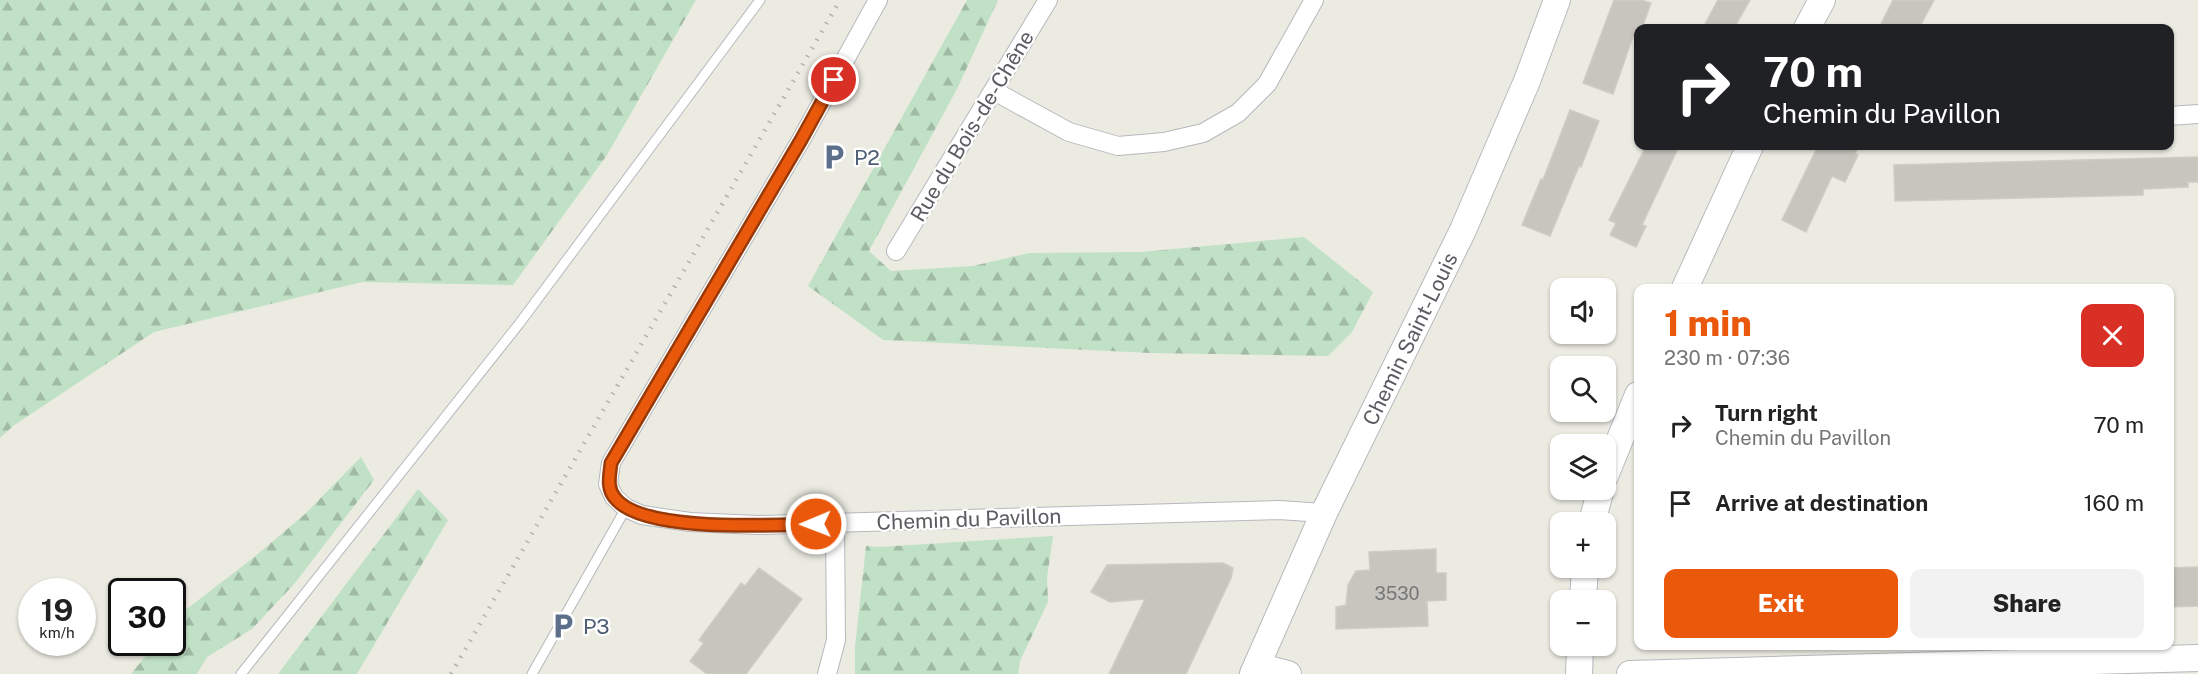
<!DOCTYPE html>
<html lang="en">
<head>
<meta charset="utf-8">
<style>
	body { margin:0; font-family:"Public Sans",sans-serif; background:#f2f2f2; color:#222; height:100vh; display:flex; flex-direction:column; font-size:22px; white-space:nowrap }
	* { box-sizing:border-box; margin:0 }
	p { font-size:20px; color:#767676 }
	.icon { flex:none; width:33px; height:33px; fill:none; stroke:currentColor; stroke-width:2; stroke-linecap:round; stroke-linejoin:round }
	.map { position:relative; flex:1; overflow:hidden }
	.panel { position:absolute; left:1634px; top:284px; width:540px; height:366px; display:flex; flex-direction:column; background:#fff; border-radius:12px; box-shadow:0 2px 4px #0004 }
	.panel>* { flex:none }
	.hud { position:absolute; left:1634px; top:24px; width:540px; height:126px; border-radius:12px; box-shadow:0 2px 4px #0004; background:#202124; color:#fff; overflow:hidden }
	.buttons { position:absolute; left:1550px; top:278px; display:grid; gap:12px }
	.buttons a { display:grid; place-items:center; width:66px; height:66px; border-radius:12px; background:#fff; box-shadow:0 2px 4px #0004; font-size:30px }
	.speed { position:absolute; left:18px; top:578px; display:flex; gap:12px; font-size:30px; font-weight:700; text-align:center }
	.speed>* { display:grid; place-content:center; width:78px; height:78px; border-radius:50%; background:#fff; box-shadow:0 2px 4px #0004; line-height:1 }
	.speed small { font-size:15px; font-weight:400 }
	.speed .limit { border:3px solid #111; border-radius:9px; background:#fff; color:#111 }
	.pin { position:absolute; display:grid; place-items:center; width:51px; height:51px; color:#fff; margin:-26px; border:3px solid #fff; border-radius:50%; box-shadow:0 2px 6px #0007 }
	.me { position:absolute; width:66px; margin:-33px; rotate:269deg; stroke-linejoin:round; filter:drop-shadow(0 0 4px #0008) }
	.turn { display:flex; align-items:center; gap:21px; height:126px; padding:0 30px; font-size:27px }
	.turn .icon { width:78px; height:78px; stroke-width:2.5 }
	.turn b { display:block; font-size:42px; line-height:51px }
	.round { display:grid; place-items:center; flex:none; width:63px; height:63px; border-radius:12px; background:#f2f2f2 }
	.overview { display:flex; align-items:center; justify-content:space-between; height:102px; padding:0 30px }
	h1 { font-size:36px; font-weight:800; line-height:45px; color:#ea580c }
	.button { display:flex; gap:12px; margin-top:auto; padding:12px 30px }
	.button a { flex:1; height:69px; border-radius:12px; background:#ea580c; color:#fff; font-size:24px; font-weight:800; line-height:69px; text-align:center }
	.button a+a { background:#f2f2f2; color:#222 }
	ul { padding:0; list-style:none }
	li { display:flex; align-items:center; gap:18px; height:78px; padding:0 30px }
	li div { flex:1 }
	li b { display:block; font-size:22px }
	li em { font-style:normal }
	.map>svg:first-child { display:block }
	.forest { fill:url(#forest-firs) }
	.building { fill:#c7c5be; stroke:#cfcdc1; stroke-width:1.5 }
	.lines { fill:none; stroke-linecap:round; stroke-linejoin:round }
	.lane-casing { stroke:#b7b8bd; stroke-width:11 }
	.street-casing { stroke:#b7b8bd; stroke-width:20 }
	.secondary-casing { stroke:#b7b9bf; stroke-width:28 }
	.lane { stroke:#fff; stroke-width:9 }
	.street { stroke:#fff; stroke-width:18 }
	.secondary { stroke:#fff; stroke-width:26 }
	.rail { stroke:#b2b3b3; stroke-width:4.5; stroke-dasharray:1.5 8; stroke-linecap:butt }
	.route-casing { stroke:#983908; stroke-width:15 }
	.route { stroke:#ea580c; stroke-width:10 }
	.labels { text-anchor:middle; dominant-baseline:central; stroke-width:4.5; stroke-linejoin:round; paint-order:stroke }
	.number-label { font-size:18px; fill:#757678 }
	.street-label { font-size:21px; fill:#5a5c61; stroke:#fff }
	.service-label { font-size:21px; fill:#4e5e75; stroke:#fff; text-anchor:start }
</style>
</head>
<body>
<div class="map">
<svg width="2198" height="674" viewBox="0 0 2198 674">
	<defs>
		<pattern id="forest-firs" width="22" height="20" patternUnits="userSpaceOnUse" patternTransform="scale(1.5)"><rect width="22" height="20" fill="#c1e1c6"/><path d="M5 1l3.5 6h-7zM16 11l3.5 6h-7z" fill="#a0baa4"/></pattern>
	</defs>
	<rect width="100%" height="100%" fill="#ebebe2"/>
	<g class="forest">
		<polygon points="0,0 696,0 607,155 513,285 362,282 154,332 13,426 0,438"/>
		<polygon points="967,0 998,0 958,87 869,251 891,271 973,266 1029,253 1141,252 1304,237 1373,292 1352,332 1328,356 1150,353 883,340 808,286"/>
		<polygon points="361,457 374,480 295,583 252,629 207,657 197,674 131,674 157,642 172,642 173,622 179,615 253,558 305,514"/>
		<polygon points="418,489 448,520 357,674 278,674"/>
		<polygon points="1053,536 1047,578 1048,602 1020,661 1018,674 855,674 855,647 866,546 879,547"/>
	</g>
	<g class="building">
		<polygon points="1614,0 1641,0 1651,3 1642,28 1636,28 1613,94 1583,83"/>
		<polygon points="1718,0 1750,0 1734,28 1703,28"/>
		<polygon points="1893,0 1934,0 1919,28 1879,28"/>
		<polygon points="1570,110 1599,121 1581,167 1579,166 1550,236 1522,225 1541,179 1543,180"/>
		<polygon points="1646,146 1679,146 1642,225 1646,226 1636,247 1610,235 1616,223 1609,220"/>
		<polygon points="1818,146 1859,146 1855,153 1858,155 1845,182 1832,176 1806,232 1782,220"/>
		<polygon points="2198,157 2198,182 2188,182 2188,187 2143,189 2143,195 1895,201 1894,165"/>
		<polygon points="1436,549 1436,573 1446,573 1446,600 1427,601 1428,626 1336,629 1336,607 1346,605 1348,585 1356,571 1370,570 1369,552"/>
		<polygon points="1223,563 1233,568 1231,578 1186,674 1109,674 1145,599 1110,602 1091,592 1107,565"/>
		<polygon points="2198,567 2198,606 2169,607 2169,568"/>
		<polygon points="759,568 802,599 746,674 707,674 690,661 704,643 699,640 741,583 745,586"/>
	</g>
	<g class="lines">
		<defs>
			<g id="lane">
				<polyline points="241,674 519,324 760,0"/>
				<polyline points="532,674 626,508"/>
			</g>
			<g id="street">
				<polyline points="878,0 801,140 611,463 608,484 614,497 626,508 642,515 690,522 758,525 1279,510 1324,513"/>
				<polyline points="994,91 1069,132 1118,146 1164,142 1203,133 1238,113 1267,84 1314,0"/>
				<polyline points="2169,116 2198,114"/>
				<polyline points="896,251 1048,0"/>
				<polyline points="827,674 836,640 835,523"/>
			</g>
			<g id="secondary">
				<polyline points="1807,28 1822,0"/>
				<polyline points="1685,288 1750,146"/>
				<polyline points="1605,476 1638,395"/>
				<polyline points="1592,522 1601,489"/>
				<polyline points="1583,600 1585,567"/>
				<polyline points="1257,666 1288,674"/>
				<polyline points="1253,674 1324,513 1463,230 1527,81 1557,0"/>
				<polyline points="1579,674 1580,645"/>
				<polyline points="1630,674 2198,658"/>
			</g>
		</defs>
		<use href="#lane" class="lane-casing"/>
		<use href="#street" class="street-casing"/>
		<use href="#secondary" class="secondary-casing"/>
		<use href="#lane" class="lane"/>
		<use href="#street" class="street"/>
		<use href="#secondary" class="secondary"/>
		<polyline class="rail" points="451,674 840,0"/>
	</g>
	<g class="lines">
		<defs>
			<path id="route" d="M816 524C772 525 642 533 615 498 606 487 610 475 611 463L801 140 834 80"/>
		</defs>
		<use href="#route" class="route-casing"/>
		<use href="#route" class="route"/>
	</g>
	<defs>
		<symbol id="parking-bare" viewBox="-9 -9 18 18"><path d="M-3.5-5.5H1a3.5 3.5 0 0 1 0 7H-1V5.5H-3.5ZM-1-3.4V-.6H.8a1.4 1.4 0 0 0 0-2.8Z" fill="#5c6f8a" stroke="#fff" stroke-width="2.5" paint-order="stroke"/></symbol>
	</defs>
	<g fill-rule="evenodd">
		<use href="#parking-bare" x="815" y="138" width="38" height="38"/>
		<use href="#parking-bare" x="544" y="607" width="38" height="38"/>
	</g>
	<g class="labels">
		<g class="number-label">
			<text x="1397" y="593">3530</text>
		</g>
		<g class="street-label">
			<text transform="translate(972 126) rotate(-59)">Rue du Bois-de-Chêne</text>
			<text transform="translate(1410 339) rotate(-64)">Chemin Saint-Louis</text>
			<text transform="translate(969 519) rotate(-2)">Chemin du Pavillon</text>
		</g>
		<g class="service-label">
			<text x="854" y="157">P2</text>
			<text x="583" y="626">P3</text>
		</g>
	</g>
</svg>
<div class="buttons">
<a><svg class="icon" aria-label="sound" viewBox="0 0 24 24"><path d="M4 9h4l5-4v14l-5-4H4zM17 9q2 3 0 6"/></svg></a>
<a><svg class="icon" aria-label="search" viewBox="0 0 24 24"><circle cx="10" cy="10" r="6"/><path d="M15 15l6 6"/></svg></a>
<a><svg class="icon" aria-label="layers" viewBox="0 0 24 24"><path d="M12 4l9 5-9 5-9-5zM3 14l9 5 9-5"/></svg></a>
<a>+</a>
<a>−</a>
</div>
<div class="speed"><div>19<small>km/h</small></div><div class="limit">30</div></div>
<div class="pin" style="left:834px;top:80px;background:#d93025"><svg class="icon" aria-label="arrive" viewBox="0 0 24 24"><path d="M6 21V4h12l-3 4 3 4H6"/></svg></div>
<svg class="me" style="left:816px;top:524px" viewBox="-20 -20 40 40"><circle r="17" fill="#ea580c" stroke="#fff" stroke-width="3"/><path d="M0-11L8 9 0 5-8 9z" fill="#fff"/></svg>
<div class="hud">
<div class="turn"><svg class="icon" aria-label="right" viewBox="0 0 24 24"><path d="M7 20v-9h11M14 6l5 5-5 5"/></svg><div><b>70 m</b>Chemin du Pavillon</div></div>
</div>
<section class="panel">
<div class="overview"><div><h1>1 min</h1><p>230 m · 07:36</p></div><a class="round" style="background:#d93025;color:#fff"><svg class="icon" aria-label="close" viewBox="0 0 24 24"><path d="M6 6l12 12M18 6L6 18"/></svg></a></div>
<ul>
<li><svg class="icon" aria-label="right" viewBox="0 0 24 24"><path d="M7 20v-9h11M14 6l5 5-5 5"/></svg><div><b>Turn right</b><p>Chemin du Pavillon</p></div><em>70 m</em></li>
<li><svg class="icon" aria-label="arrive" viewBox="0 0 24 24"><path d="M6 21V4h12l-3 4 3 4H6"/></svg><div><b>Arrive at destination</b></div><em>160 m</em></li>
</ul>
<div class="button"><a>Exit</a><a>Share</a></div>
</section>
</div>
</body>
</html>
